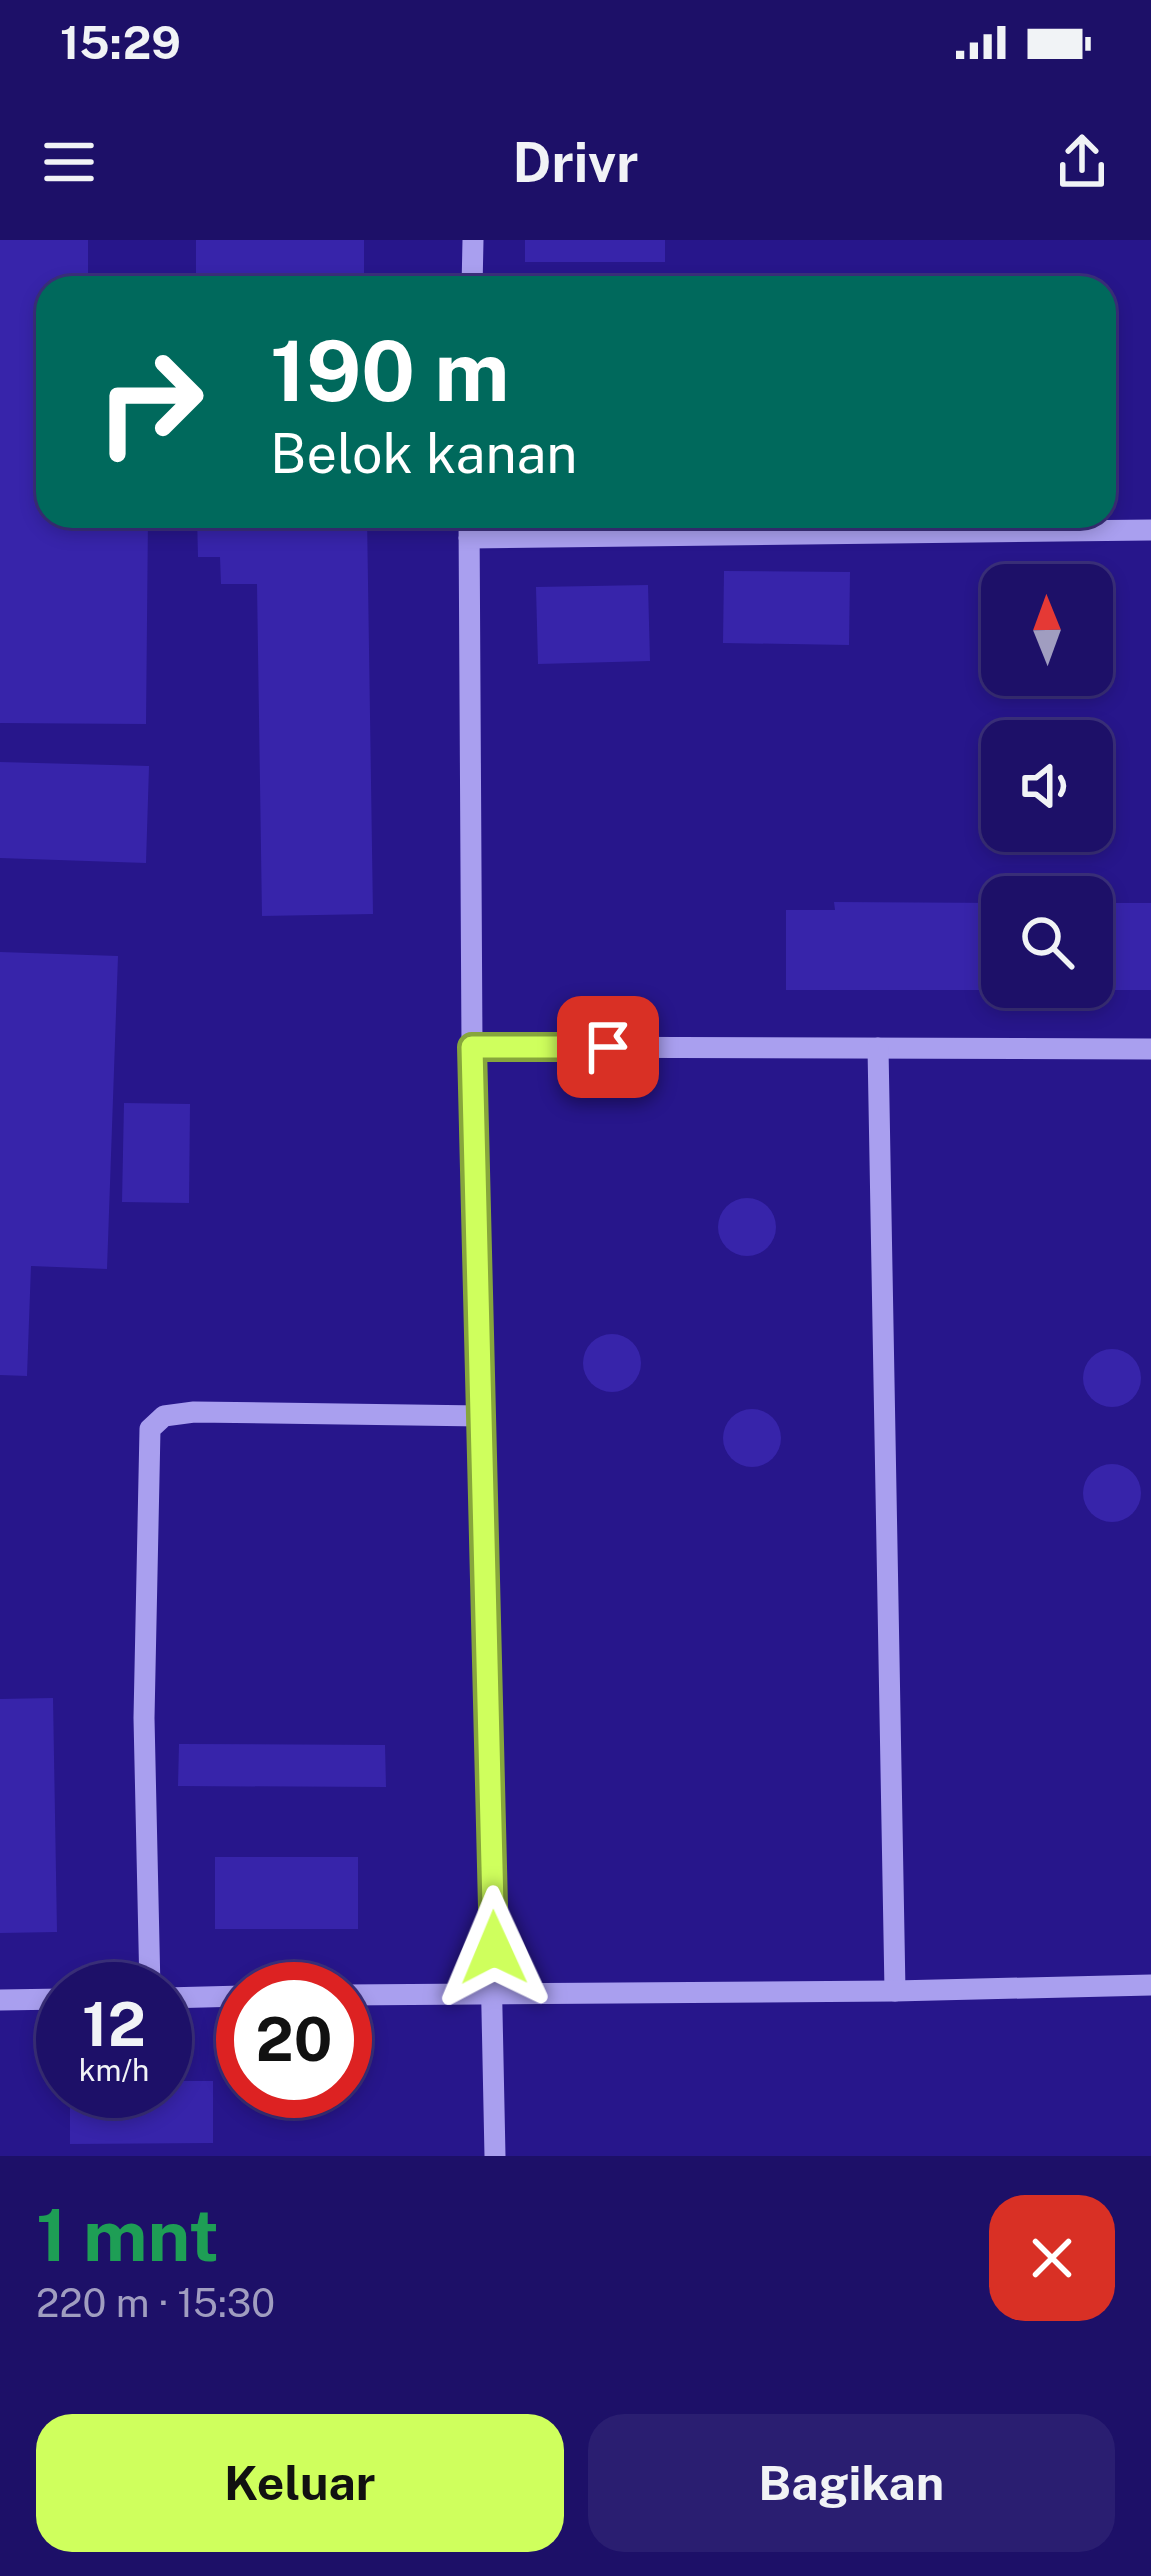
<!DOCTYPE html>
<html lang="id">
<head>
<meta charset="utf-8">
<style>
	body { margin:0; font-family:"Public Sans",sans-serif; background:#2a1e71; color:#f1f3f6; height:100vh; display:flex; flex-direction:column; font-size:45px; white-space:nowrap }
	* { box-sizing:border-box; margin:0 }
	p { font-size:39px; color:#a09dc0 }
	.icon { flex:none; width:66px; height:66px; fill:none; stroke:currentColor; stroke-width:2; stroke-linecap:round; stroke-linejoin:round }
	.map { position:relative; height:1916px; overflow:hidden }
	.details { display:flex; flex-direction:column; background:#1d1068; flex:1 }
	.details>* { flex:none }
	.top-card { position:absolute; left:36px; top:36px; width:1080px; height:252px; border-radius:36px; box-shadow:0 6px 18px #0003,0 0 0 3px #3b307c; background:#00695c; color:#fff; overflow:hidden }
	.needle { width:78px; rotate:359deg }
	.controls { position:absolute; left:981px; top:324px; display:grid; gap:24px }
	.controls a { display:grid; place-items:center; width:132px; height:132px; border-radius:24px; background:#1d1068; box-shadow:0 6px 18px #0003,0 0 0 3px #3b307c; font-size:60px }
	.speed { position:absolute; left:36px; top:1722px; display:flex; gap:24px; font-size:60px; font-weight:700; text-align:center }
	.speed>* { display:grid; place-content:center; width:156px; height:156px; border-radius:50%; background:#1d1068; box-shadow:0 6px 18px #0003,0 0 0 3px #3b307c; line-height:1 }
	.speed small { font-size:30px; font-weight:400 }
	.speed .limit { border:18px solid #d22; background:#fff; color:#111 }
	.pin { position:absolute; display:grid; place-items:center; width:102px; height:102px; color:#fff; margin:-51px; border-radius:24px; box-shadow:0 6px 18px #0006 }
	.me { position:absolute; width:132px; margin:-66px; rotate:359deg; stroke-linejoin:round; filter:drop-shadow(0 0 9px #0008) }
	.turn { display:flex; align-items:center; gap:42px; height:252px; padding:0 36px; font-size:54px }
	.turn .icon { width:156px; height:156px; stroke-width:2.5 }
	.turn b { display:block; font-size:84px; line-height:102px }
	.round { display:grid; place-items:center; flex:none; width:126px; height:126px; border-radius:36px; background:#2a1e71 }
	.overview { display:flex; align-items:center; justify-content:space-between; height:204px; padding:0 36px }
	h1 { font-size:72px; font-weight:700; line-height:90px; color:#1e9e55 }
	.primary-button { display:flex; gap:24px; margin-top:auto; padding:24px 36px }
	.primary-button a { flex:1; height:138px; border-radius:36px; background:#cfff5d; color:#111; font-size:48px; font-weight:700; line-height:138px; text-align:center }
	.primary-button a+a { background:#2a1e71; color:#f1f3f6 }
	.status { display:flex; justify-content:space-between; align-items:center; height:84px; padding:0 60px; background:#1d1068; direction:ltr }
	.status svg { height:33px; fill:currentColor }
	header { display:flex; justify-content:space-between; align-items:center; height:156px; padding:0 36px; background:#1d1068; font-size:54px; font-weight:700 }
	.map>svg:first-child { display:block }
	.building { fill:#3724aa }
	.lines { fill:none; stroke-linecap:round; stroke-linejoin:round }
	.minor { stroke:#a99fef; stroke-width:21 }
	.route-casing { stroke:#87a63c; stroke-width:30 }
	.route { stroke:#cfff5d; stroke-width:21 }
</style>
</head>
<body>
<div class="status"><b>15:29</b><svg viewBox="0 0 49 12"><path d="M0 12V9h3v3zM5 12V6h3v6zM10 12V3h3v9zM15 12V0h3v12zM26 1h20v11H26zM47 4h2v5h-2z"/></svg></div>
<header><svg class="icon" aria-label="menu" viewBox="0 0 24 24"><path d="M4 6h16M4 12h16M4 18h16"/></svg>Drivr<svg class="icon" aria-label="share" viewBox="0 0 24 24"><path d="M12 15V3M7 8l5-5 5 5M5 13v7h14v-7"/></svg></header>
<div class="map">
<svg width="1151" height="1916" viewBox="0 0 1151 1916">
	<rect width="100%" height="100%" fill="#27168b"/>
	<g class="building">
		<polygon points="0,0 88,0 88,48 48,48 48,276 148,276 146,484 0,483"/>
		<rect x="196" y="0" width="168" height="48"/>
		<rect x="525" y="0" width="140" height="22"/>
		<rect x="523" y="35" width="282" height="13"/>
		<polygon points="197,276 367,276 373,674 262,676 257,344 221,344 220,317 198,317"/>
		<polygon points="724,331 850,332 849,405 723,403"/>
		<polygon points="648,345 650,421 538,424 536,347"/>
		<polygon points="0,522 149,526 146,623 0,618"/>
		<polygon points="834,662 1002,663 1002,750 786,750 786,670 835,670"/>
		<rect x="1092" y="663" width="59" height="87"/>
		<polygon points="0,712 118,716 107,1029 31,1026 27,1136 0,1135"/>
		<polygon points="124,863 190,864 189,963 122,962"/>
		<circle cx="747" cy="987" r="29"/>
		<circle cx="612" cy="1123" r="29"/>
		<circle cx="1112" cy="1138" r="29"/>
		<circle cx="752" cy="1198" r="29"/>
		<circle cx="1112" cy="1253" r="29"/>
		<polygon points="53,1458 57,1692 0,1693 0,1459"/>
		<polygon points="179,1504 385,1505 386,1547 178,1546"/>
		<rect x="215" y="1617" width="143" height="72"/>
		<polygon points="165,1841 213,1841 213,1903 70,1904 70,1851 165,1851"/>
	</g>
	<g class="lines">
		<g class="minor">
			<polyline points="472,48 473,0"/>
			<polyline points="469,276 472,807 495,1916"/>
			<polyline points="469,298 1151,290"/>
			<polyline points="472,807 1151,809"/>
			<polyline points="878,808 895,1751"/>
			<polyline points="150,1749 144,1478 150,1189 164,1176 194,1172 481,1176"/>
			<polyline points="345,1755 895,1751 1151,1745"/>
			<polyline points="165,1758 243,1756"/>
			<polyline points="0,1760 63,1759"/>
		</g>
	</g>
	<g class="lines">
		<defs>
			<polyline id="route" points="494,1708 472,807 608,807"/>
		</defs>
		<use href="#route" class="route-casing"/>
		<use href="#route" class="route"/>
	</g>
</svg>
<div class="controls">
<a><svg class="needle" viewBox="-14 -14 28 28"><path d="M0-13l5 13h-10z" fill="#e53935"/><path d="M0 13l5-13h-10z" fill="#a09dc0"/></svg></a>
<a><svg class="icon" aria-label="sound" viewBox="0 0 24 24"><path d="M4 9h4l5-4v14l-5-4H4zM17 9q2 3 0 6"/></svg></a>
<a><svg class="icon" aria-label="search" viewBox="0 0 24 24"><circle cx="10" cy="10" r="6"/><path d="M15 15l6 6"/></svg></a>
</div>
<div class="speed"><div>12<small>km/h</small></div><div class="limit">20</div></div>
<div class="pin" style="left:608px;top:807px;background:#d93025"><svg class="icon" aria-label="arrive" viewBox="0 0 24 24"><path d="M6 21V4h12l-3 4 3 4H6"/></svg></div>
<svg class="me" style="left:494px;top:1708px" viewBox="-20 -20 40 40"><path d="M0-17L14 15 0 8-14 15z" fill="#cfff5d" stroke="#fff" stroke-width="4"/></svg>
<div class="top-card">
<div class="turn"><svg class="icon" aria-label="right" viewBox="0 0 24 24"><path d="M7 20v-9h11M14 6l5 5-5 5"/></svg><div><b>190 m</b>Belok kanan</div></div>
</div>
</div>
<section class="details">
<div class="overview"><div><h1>1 mnt</h1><p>220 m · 15:30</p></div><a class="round" style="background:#d93025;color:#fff"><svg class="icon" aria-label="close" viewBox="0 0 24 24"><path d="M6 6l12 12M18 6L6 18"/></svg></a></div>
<div class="primary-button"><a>Keluar</a><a>Bagikan</a></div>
</section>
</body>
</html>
